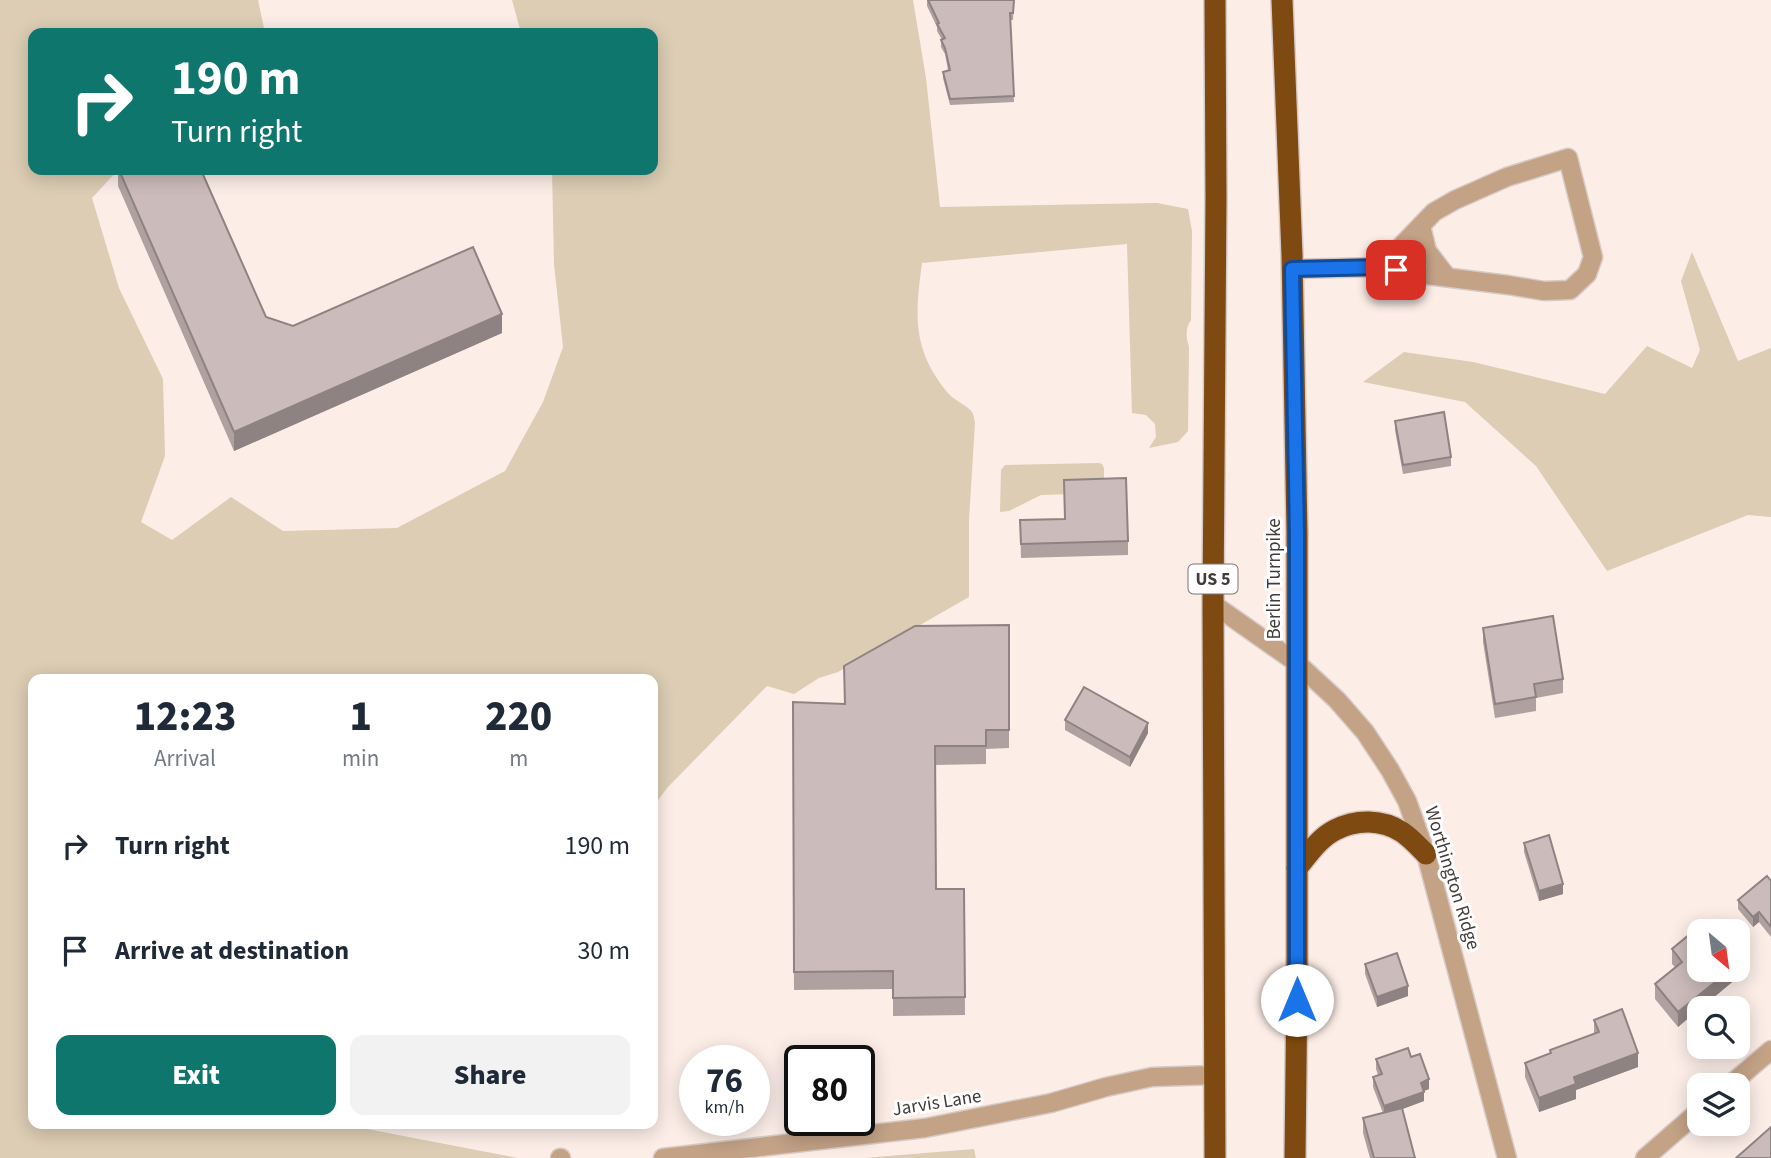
<!DOCTYPE html>
<html lang="en">
<head>
<meta charset="utf-8">
<style>
	body { margin:0; font-family:"Source Sans 3",sans-serif; background:#f2f2f3; color:#1f2937; height:100vh; display:flex; flex-direction:column; font-size:26px; white-space:nowrap }
	* { box-sizing:border-box; margin:0 }
	p { font-size:23px; color:#747a83 }
	.icon { flex:none; width:38px; height:38px; fill:none; stroke:currentColor; stroke-width:2; stroke-linecap:round; stroke-linejoin:round }
	.map { position:relative; flex:1; overflow:hidden }
	.details { position:absolute; left:28px; top:674px; width:630px; height:455px; display:flex; flex-direction:column; background:#fff; border-radius:14px; box-shadow:0 4px 18px #0003 }
	.details>* { flex:none }
	.banner { position:absolute; left:28px; top:28px; width:630px; height:147px; border-radius:14px; box-shadow:0 4px 18px #0003; background:#0f766e; color:#fff; overflow:hidden }
	.needle { width:46px; rotate:151deg }
	.fabs { position:absolute; left:1687px; top:919px; display:grid; gap:14px }
	.fabs a { display:grid; place-items:center; width:63px; height:63px; border-radius:14px; background:#fff; box-shadow:0 4px 18px #0003; font-size:35px }
	.speed { position:absolute; left:679px; top:1045px; display:flex; gap:14px; font-size:35px; font-weight:700; text-align:center }
	.speed>* { display:grid; place-content:center; width:91px; height:91px; border-radius:50%; background:#fff; box-shadow:0 4px 18px #0003; line-height:1 }
	.speed small { font-size:18px; font-weight:400 }
	.speed .limit { border:4px solid #111; border-radius:10px; background:#fff; color:#111 }
	.pin { position:absolute; display:grid; place-items:center; width:60px; height:60px; color:#fff; margin:-30px; border-radius:14px; box-shadow:0 4px 10px #0006 }
	.me { position:absolute; width:77px; margin:-38px; rotate:0deg; stroke-linejoin:round; filter:drop-shadow(0 0 5px #0008) }
	.turn { display:flex; align-items:center; gap:24px; height:147px; padding:0 28px; font-size:32px }
	.turn .icon { width:91px; height:91px; stroke-width:2.5 }
	.turn b { display:block; font-size:49px; line-height:60px }
	.eta { display:flex; justify-content:space-evenly; align-items:center; height:119px; text-align:center }
	.eta b { font-size:42px; font-weight:800; line-height:49px }
	.primary-button { display:flex; gap:14px; margin-top:auto; padding:14px 28px }
	.primary-button a { flex:1; height:80px; border-radius:14px; background:#0f766e; color:#fff; font-size:28px; font-weight:800; line-height:80px; text-align:center }
	.primary-button a+a { background:#f2f2f3; color:#1f2937 }
	ul { padding:0; list-style:none }
	li { display:flex; align-items:center; gap:21px; height:105px; padding:0 28px }
	li div { flex:1 }
	li b { display:block; font-size:26px }
	li em { font-style:normal }
	.map>svg:first-child { display:block }
	.green { fill:#dccdb4 }
	.lines { fill:none; stroke-linecap:round; stroke-linejoin:round }
	.minor-casing { stroke:#d7c9c4; stroke-width:21 }
	.highway-casing { stroke:#d7c9c4; stroke-width:24 }
	.minor { stroke:#c3a286; stroke-width:18 }
	.highway { stroke:#7f4a11; stroke-width:21 }
	.wall { fill:#afa1a0 }
	.shaded-wall { fill:#8e8382 }
	.building { fill:#cbbbba; stroke:#8e8382; stroke-width:2 }
	.route-casing { stroke:#114b97; stroke-width:18 }
	.route { stroke:#1a73e8; stroke-width:12 }
	.labels { text-anchor:middle; dominant-baseline:central; stroke-width:6; stroke-linejoin:round; paint-order:stroke }
	.shield { fill:#fefefe; stroke:#7a7674; stroke-width:2 }
	.shield-label { font-size:18px; font-weight:bold; fill:#413b39 }
	.street-label { font-size:19px; fill:#413b39; stroke:#fefefe }
</style>
</head>
<body>
<div class="map">
<svg width="1771" height="1158" viewBox="0 0 1771 1158">
	<rect width="100%" height="100%" fill="#fcede7"/>
	<g class="green">
		<path d="M0 0H258L265 33H33V170H118L92 198 119 288 163 379 165 456 141 522 172 540 231 497 283 531 397 528 505 471 543 402 563 347 554 264 552 170H653V33H521L512 0H913L926 78 940 207 1157 203 1188 209 1192 231 1191 320C1185 328 1186 338 1189 347L1188 431 1178 442 1149 448 1156 437 1155 424 1146 415 1132 413 1127 244 922 263C915 315 912 349 947 392 953 400 967 405 972 412 974 415 974 419 975 423L969 520V597L838 672 819 678 794 694 767 686 667 788 653 807V679H33V1124H341L518 1158H0Z"/>
		<polygon points="1692,252 1738,361 1771,348 1771,517 1748,515 1607,571 1536,466 1465,402 1363,382 1404,352 1473,362 1605,394 1647,346 1692,368 1700,350 1681,281"/>
		<polygon points="1099,463 1102,464 1104,468 1104,493 1041,495 1009,511 1000,512 1001,470 1005,465"/>
		<polygon points="974,1149 976,1158 864,1158"/>
	</g>
	<g class="lines">
		<defs>
			<g id="minor">
				<polyline points="1421,226 1427,251 1447,277"/>
				<polyline points="1292,269 1381,267 1411,273 1508,285 1544,291 1570,290 1587,274 1593,257 1568,158 1507,177 1455,200 1434,212 1381,267"/>
				<polyline points="1213,604 1297,663 1337,700 1365,732 1390,770 1407,801 1426,854 1507,1158"/>
				<polyline points="1730,1085 1771,1050"/>
				<polyline points="560,1158 561,1158"/>
				<polyline points="663,1158 925,1128 1051,1103 1106,1087 1152,1077 1215,1075"/>
				<polyline points="1645,1158 1699,1111"/>
			</g>
			<g id="highway">
				<polyline points="1215,0 1216,198 1213,604 1215,1158"/>
				<polyline points="1282,0 1292,255 1297,533 1297,979 1295,1158"/>
				<path d="M1297 868C1308 855 1319 838 1335 830 1356 819 1382 819 1402 832 1411 838 1419 847 1426 854"/>
			</g>
		</defs>
		<use href="#minor" class="minor-casing"/>
		<use href="#highway" class="highway-casing"/>
		<use href="#minor" class="minor"/>
		<use href="#highway" class="highway"/>
	</g>
	<g class="wall">
		<polygon points="927,0 1014,0 1013,20 1010,20 1014,102 950,105 943,78 943,72 948,70 945,54 941,47 941,40 942,40 937,31 937,27 927,6"/>
		<polygon points="118,170 201,170 266,317 293,326 502,333 234,451 118,186"/>
		<polygon points="1395,421 1451,457 1451,466 1403,474 1395,430"/>
		<polygon points="1020,520 1128,541 1128,555 1021,558"/>
		<polygon points="1009,625 1009,748 986,749 986,764 935,765 936,889 964,889 965,1015 893,1016 893,989 794,990 793,702 844,704"/>
		<polygon points="1483,628 1563,679 1563,693 1536,698 1536,711 1495,718 1483,642"/>
		<polygon points="1065,720 1148,733 1130,767 1065,730"/>
		<polygon points="1524,843 1563,894 1539,901 1524,852"/>
		<polygon points="1771,881 1771,937 1759,922 1753,927 1738,909 1738,900"/>
		<polygon points="1699,933 1737,970 1737,978 1701,1008 1699,1008 1699,1009 1678,1027 1655,999 1655,984 1675,967 1672,964 1672,949"/>
		<polygon points="1365,964 1408,996 1377,1007 1365,974"/>
		<polygon points="1594,1020 1638,1067 1576,1090 1576,1099 1539,1112 1525,1077 1525,1063 1550,1054 1550,1050 1594,1034"/>
		<polygon points="1411,1057 1429,1089 1424,1091 1424,1101 1402,1109 1415,1158 1370,1158 1363,1133 1363,1118 1383,1113 1373,1087 1373,1077 1378,1075 1376,1069 1376,1059"/>
	</g>
	<g class="shaded-wall">
		<polygon points="502,314 502,333 234,451 234,432"/>
		<polygon points="1148,723 1148,733 1130,767 1130,757"/>
		<polygon points="1563,884 1563,894 1539,901 1539,891"/>
		<polygon points="1759,912 1759,922 1753,927 1753,917"/>
		<polygon points="1730,970 1737,970 1737,978 1701,1008 1699,1008 1699,1009 1678,1027 1678,1012"/>
		<polygon points="1408,986 1408,996 1377,1007 1377,997"/>
		<polygon points="1638,1053 1638,1067 1576,1090 1576,1099 1539,1112 1539,1098 1574,1077"/>
		<polygon points="1429,1079 1429,1089 1421,1092 1421,1083"/>
		<polygon points="1424,1092 1424,1101 1384,1116 1384,1106"/>
	</g>
	<g class="building">
		<polygon points="928,0 1014,0 1013,13 1010,13 1014,96 950,99 943,72 950,70 945,48 941,40 945,38 937,24 939,23"/>
		<polygon points="119,170 201,170 266,317 293,326 473,247 502,314 234,432"/>
		<polygon points="1444,412 1451,457 1403,465 1395,421"/>
		<polygon points="1126,478 1128,541 1021,544 1020,520 1065,519 1064,480"/>
		<polygon points="1553,616 1563,679 1534,684 1536,697 1495,704 1483,628"/>
		<polygon points="1009,625 1009,730 986,730 986,746 935,746 936,889 964,889 965,997 893,998 893,971 794,972 793,702 845,704 844,666 915,626"/>
		<polygon points="1084,687 1148,723 1130,757 1065,720"/>
		<polygon points="1549,835 1563,884 1539,891 1524,843"/>
		<polygon points="1767,876 1771,881 1771,927 1759,912 1753,917 1738,900"/>
		<polygon points="1696,929 1699,933 1699,970 1730,970 1678,1012 1655,984 1682,962 1672,949"/>
		<polygon points="1397,953 1408,986 1377,997 1365,964"/>
		<polygon points="1622,1009 1638,1053 1574,1077 1576,1084 1539,1098 1525,1063 1551,1053 1550,1050 1599,1032 1594,1020"/>
		<polygon points="1408,1048 1411,1057 1420,1054 1429,1079 1421,1083 1424,1092 1384,1106 1373,1077 1382,1074 1376,1059"/>
		<polygon points="1402,1108 1415,1158 1374,1158 1363,1118"/>
		<polygon points="1771,1127 1771,1158 1736,1158"/>
	</g>
	<g class="lines">
		<defs>
			<polyline id="route" points="1297,1000 1297,533 1292,269 1381,267 1396,270"/>
		</defs>
		<use href="#route" class="route-casing"/>
		<use href="#route" class="route"/>
	</g>
	<g class="labels">
		<rect class="shield" x="1188.5" y="564.5" width="49" height="29" rx="5"/>
		<g class="shield-label">
			<text x="1213" y="579">US 5</text>
		</g>
		<g class="street-label">
			<text transform="translate(1274 579) rotate(-90)">Berlin Turnpike</text>
			<text transform="translate(1452 878) rotate(73)">Worthington Ridge</text>
			<text transform="translate(937 1103) rotate(-9)">Jarvis Lane</text>
		</g>
	</g>
</svg>
<div class="fabs">
<a><svg class="needle" viewBox="-14 -14 28 28"><path d="M0-13l5 13h-10z" fill="#e53935"/><path d="M0 13l5-13h-10z" fill="#747a83"/></svg></a>
<a><svg class="icon" aria-label="search" viewBox="0 0 24 24"><circle cx="10" cy="10" r="6"/><path d="M15 15l6 6"/></svg></a>
<a><svg class="icon" aria-label="layers" viewBox="0 0 24 24"><path d="M12 4l9 5-9 5-9-5zM3 14l9 5 9-5"/></svg></a>
</div>
<div class="speed"><div>76<small>km/h</small></div><div class="limit">80</div></div>
<div class="pin" style="left:1396px;top:270px;background:#d93025"><svg class="icon" aria-label="arrive" viewBox="0 0 24 24"><path d="M6 21V4h12l-3 4 3 4H6"/></svg></div>
<svg class="me" style="left:1297px;top:1000px" viewBox="-20 -20 40 40"><circle r="19" fill="#fff"/><path d="M0-13L10 11 0 6-10 11z" fill="#1a73e8"/></svg>
<div class="banner">
<div class="turn"><svg class="icon" aria-label="right" viewBox="0 0 24 24"><path d="M7 20v-9h11M14 6l5 5-5 5"/></svg><div><b>190 m</b>Turn right</div></div>
</div>
<section class="details">
<div class="eta">
<div><b>12:23</b><p>Arrival</p></div>
<div><b>1</b><p>min</p></div>
<div><b>220</b><p>m</p></div>
</div>
<ul>
<li><svg class="icon" aria-label="right" viewBox="0 0 24 24"><path d="M7 20v-9h11M14 6l5 5-5 5"/></svg><div><b>Turn right</b></div><em>190 m</em></li>
<li><svg class="icon" aria-label="arrive" viewBox="0 0 24 24"><path d="M6 21V4h12l-3 4 3 4H6"/></svg><div><b>Arrive at destination</b></div><em>30 m</em></li>
</ul>
<div class="primary-button"><a>Exit</a><a>Share</a></div>
</section>
</div>
</body>
</html>
